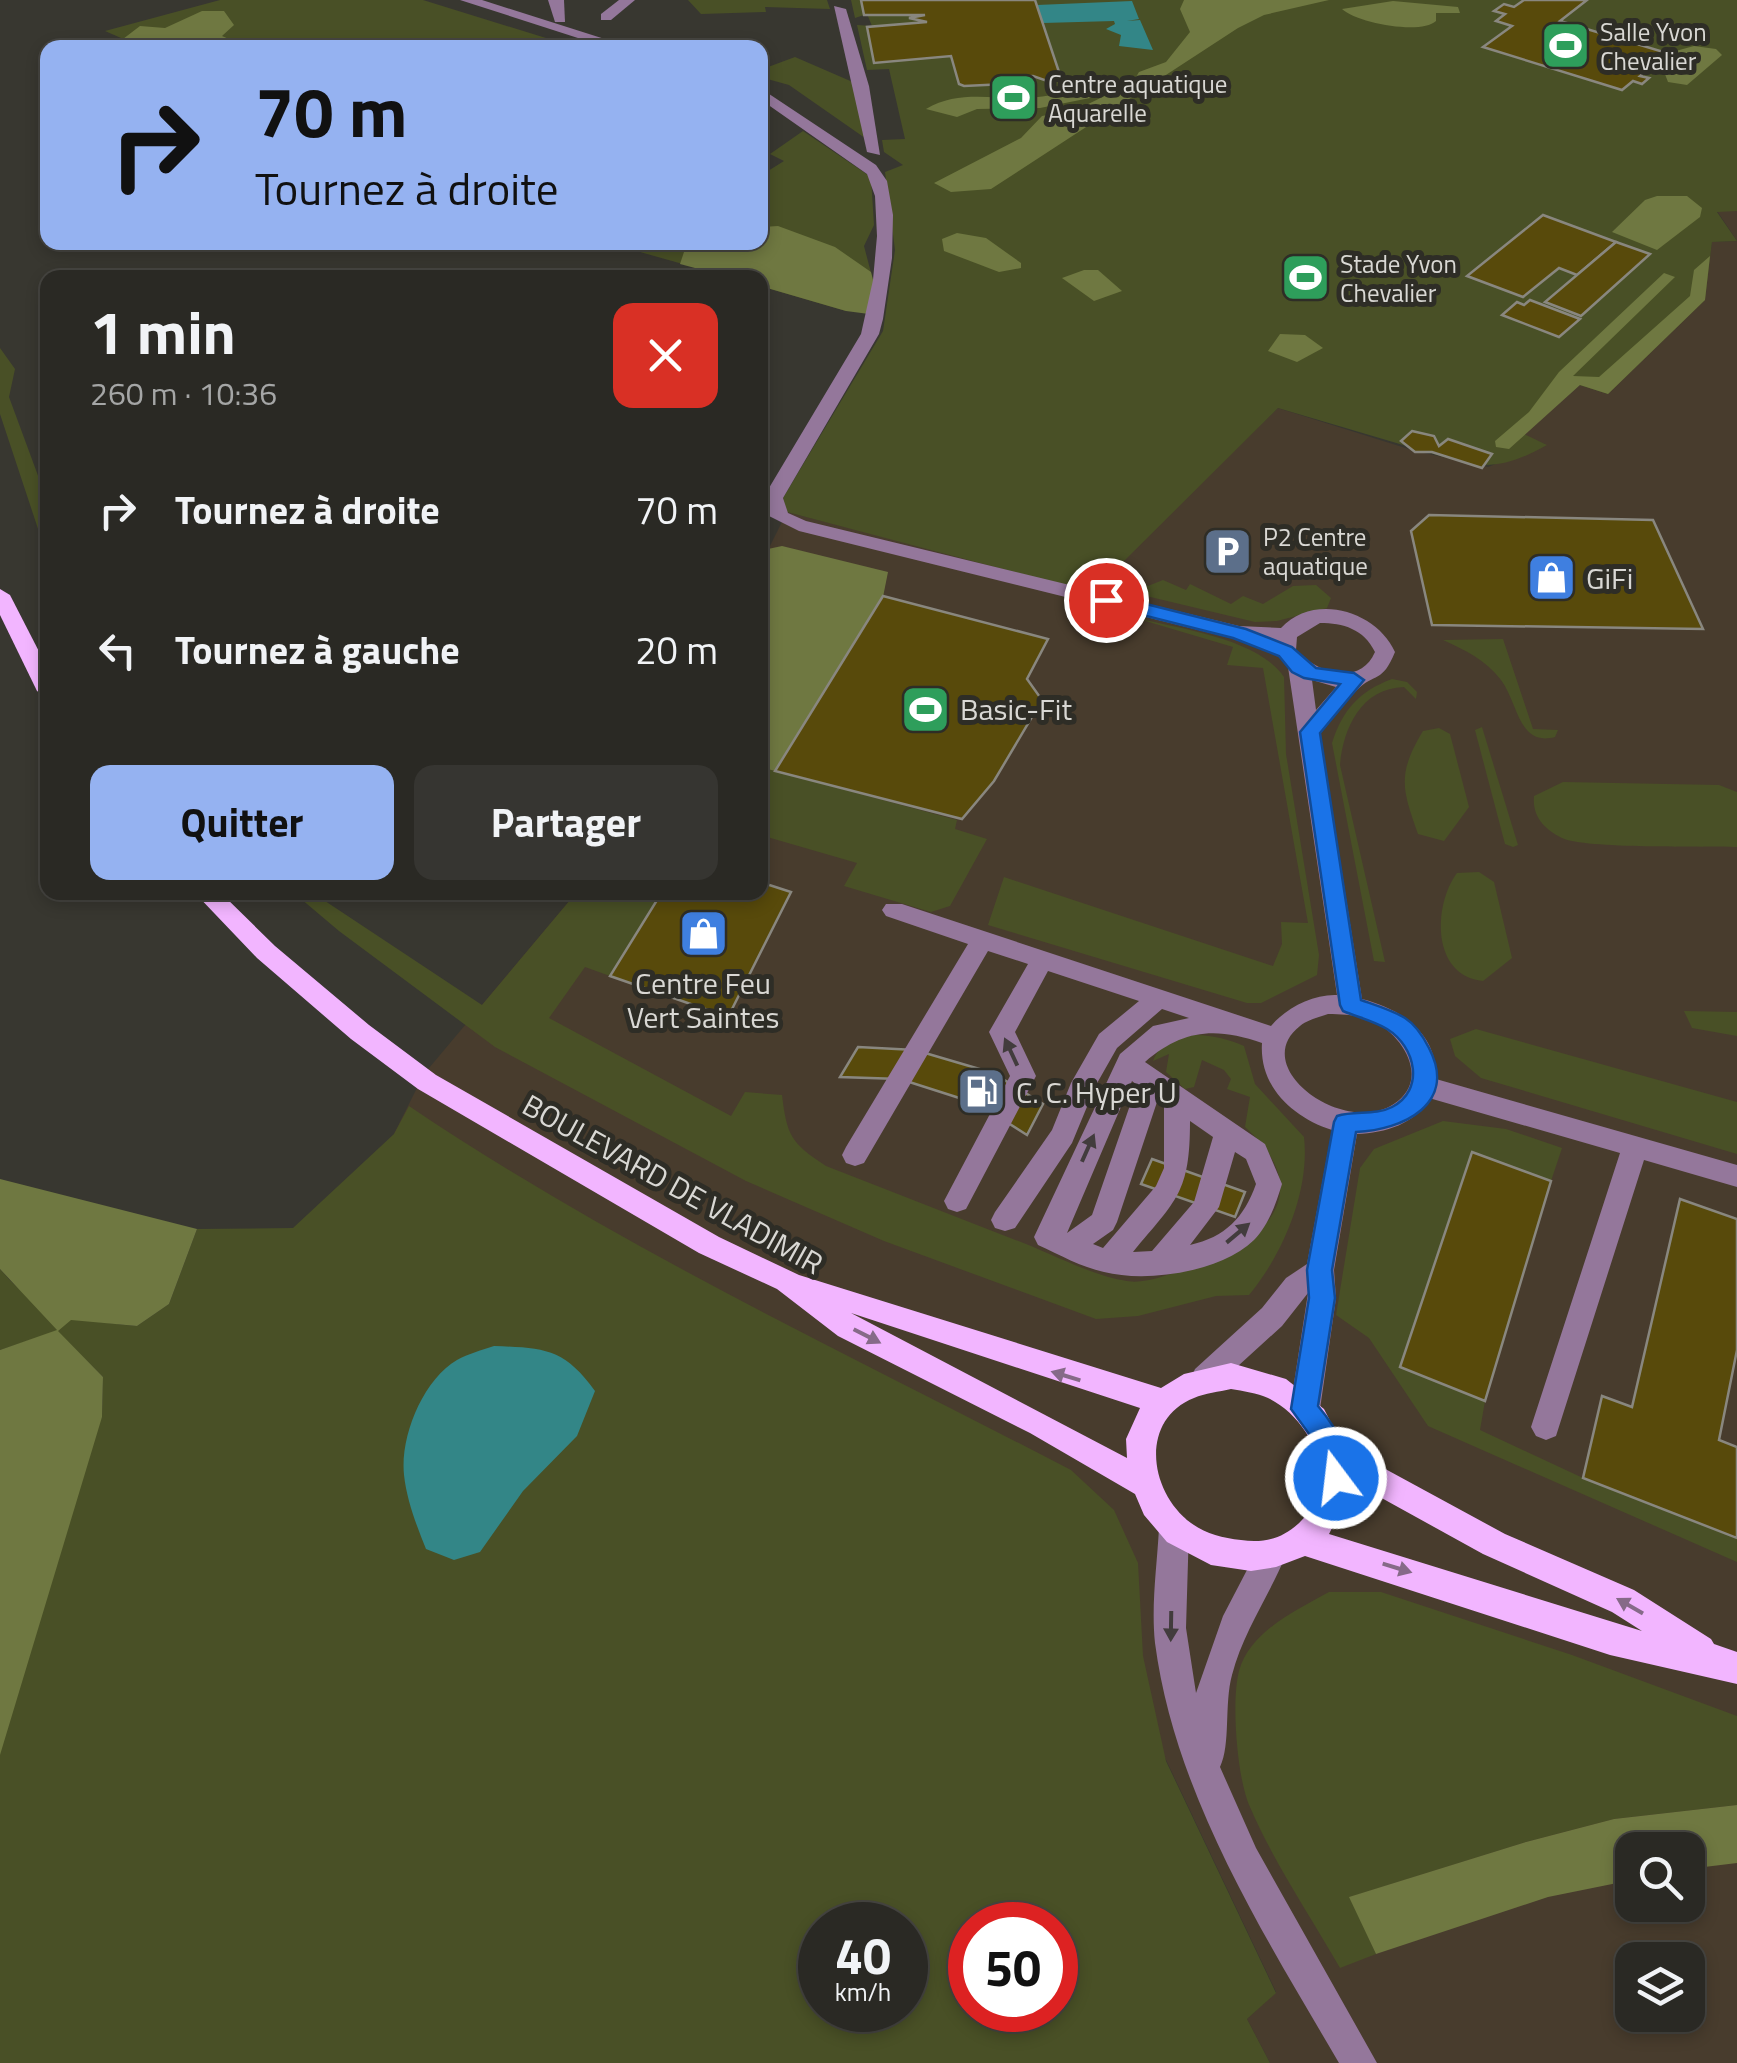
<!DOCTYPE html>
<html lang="fr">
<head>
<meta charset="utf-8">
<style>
	body { margin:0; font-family:"Titillium Web",sans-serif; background:#363531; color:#f1f3f6; height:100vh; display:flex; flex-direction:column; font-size:38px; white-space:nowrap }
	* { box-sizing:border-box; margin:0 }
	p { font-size:32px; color:#a5a6a6 }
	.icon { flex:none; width:55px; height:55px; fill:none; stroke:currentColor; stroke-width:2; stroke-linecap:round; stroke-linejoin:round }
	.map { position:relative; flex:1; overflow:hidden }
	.side { position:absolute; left:40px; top:270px; width:728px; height:630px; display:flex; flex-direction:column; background:#2a2924; border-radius:20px; box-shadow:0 5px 15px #0003,0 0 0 2px #464541 }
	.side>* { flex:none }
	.banner { position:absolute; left:40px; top:40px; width:728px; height:210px; border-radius:20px; box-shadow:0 5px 15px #0003,0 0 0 2px #464541; background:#95b2f1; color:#111; overflow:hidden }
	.controls { position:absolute; left:1615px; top:1832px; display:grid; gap:20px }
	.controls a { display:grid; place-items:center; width:90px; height:90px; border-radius:20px; background:#2a2924; box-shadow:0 5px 15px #0003,0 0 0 2px #464541; font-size:50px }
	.speed { position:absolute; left:798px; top:1902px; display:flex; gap:20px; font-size:50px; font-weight:700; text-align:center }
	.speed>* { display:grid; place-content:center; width:130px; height:130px; border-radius:50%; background:#2a2924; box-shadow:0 5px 15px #0003,0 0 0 2px #464541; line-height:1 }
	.speed small { font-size:25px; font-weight:400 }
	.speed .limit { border:15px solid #d22; background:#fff; color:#111 }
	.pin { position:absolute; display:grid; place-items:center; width:85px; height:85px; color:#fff; margin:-42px; border:5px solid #fff; border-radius:50%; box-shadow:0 2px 10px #0007 }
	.me { position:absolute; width:110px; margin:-55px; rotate:345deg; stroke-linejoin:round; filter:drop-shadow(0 0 8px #0008) }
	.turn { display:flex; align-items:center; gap:35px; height:210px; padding:0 50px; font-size:45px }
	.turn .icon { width:130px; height:130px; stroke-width:2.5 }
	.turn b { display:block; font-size:70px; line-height:85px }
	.round { display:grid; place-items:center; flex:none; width:105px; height:105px; border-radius:20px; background:#363531 }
	.overview { display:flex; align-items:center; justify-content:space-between; height:170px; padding:0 50px }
	h1 { font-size:60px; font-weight:700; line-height:75px }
	.action { display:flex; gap:20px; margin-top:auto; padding:20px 50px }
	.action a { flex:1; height:115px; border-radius:20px; background:#95b2f1; color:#111; font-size:40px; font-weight:700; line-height:115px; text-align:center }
	.action a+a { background:#363531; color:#f1f3f6 }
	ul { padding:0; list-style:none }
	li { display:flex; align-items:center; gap:30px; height:140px; padding:0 50px }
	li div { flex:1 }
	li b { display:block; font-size:38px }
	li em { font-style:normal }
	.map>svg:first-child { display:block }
	.commercial { fill:#483c2d; fill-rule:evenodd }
	.green { fill:#495026; fill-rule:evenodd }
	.forest { fill:#6f7841 }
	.water { fill:#338687 }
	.building { fill:#584a0b; stroke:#89877f; stroke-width:2.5 }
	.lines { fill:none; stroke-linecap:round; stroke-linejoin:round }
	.minor { fill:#94779b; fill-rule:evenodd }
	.major { fill:#f2b5ff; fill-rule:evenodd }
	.oneway { fill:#423c3d }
	.oneway2 { fill:#866a88 }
	.route { fill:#1a73e8; stroke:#114b97; stroke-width:2.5 }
	.labels { text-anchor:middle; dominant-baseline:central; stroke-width:10; stroke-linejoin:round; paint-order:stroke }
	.far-poi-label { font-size:25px; fill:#d9d8d4; stroke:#2e2d26; text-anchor:start }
	.poi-label { font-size:30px; fill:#d9d8d4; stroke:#2e2d26; text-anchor:start }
	.street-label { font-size:30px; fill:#d9d8d4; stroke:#2e2d26 }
</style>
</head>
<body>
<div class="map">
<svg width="1737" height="2063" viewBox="0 0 1737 2063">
	<rect width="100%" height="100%" fill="#383730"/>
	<path class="commercial" d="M1717 211H1737V2063H1270L1247 2019 1276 1992 1038 1490 394 1134 424 1074 576 893 760 892V566L787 512 1073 585 1155 528 1278 408 1415 451 1488 467 1545 444 1523 435 1580 385 1608 394 1710 256 1712 242 1737 241ZM1632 1850H1688V1905H1632ZM1632 1960H1688V2015H1632Z"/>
	<g class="green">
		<polygon points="220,0 423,0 575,47 144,48 105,31"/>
		<polygon points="688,0 827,0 830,9 765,7 766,12 701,14"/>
		<path d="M851 0H1737V211L1717 212 1737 241 1712 242 1705 300 1608 394 1579 385 1524 434 1547 445C1518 461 1497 469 1464 463L1278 408 1120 565 1136 572 1134 578 1148 586 1163 580 1186 590 1190 584 1231 604 1243 596 1263 604 1293 586 1316 585 1331 598 1327 608 1277 621 1255 622 1117 589 1104 594 1086 591 787 512 783 498 883 331 895 250 885 172 903 165 884 152 882 140 905 139 889 69 867 70 857 25 872 26 867 14 855 18Z"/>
		<polygon points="795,57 855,83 865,138 789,85 760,77 760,70"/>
		<polygon points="803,131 871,177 874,225 864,246 875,288 846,311 760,286 760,278 729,277 608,243 760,242 760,176 784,161 770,154"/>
		<polygon points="0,348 15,369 9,397 47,500 47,556 0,414"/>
		<path d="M1132 617C1176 628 1258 638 1284 677L1286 754 1319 955 1317 975 1261 1003H1247L988 925 1004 877 1273 966 1282 944 1281 922 1308 923 1263 668 1227 665 1233 647Z"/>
		<path d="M1503 639 1533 729 1558 730 1555 737C1518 747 1518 702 1501 680 1486 660 1465 650 1443 640Z"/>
		<path d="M1392 679 1407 682 1417 692 1416 699 1404 687C1361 688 1343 729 1340 765L1385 962 1374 961 1332 743C1342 711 1359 691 1392 679Z"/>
		<polygon points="1482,727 1518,845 1513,847 1505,844 1475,730"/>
		<path d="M1439 728 1450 734 1469 807 1444 841 1418 834C1402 789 1397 774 1423 731Z"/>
		<polygon points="760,767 957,820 955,829 987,839 950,906 931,912 844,886 857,863 760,835"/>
		<path d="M1563 782 1719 785 1737 792V847C1704 846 1585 849 1562 838 1544 829 1532 816 1534 796Z"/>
		<path d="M1479 872 1494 882 1512 958 1483 981C1431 976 1433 905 1457 873Z"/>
		<path d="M294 893H313L482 1005 576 893H662L610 976 585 967 549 1018 731 1116 745 1092 782 1095C787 1136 791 1143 826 1166 893 1192 959 1218 1026 1244 1058 1257 1094 1276 1127 1281 1144 1284 1163 1276 1180 1271 1256 1250 1324 1197 1245 1127L1250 1097 1227 1089 1231 1079 1224 1070 1202 1060 1194 1087 1185 1089 1166 1072 1169 1054 1153 1061C1167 1024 1216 1034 1244 1046L1255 1084 1304 1137C1310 1191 1283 1254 1249 1295L1216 1296 1138 1316 1096 1319 884 1241 746 1181 495 1047 339 931Z"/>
		<polygon points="1684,1011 1737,1012 1737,1036 1692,1028"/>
		<polygon points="1476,1029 1737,1102 1737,1154 1481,1078 1455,1056 1450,1039"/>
		<path d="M409 1106C618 1247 848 1354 1071 1470L1114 1510 1138 1563 1143 1656 1166 1761 1276 1993 1247 2019 1270 2063H0V1600L102 1417 103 1377 57 1331 0 1350V1269C41 1318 76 1320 137 1326L169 1304 197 1229 293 1228 394 1134ZM820 1925H905V2010H820ZM970 1925H1055V2010H970Z"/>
		<polygon points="1443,1121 1506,1129 1562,1148 1551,1181 1472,1153 1400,1367 1485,1401 1480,1430 1583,1478 1737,1538 1737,1562 1428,1426 1369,1338 1336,1315 1360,1168 1374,1149"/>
		<path d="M1329 1592H1381L1572 1655 1737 1716V1805L1614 1819 1526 1842 1350 1897 1376 1954 1340 1968C1310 1915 1274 1863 1250 1807 1237 1779 1231 1701 1239 1671 1250 1631 1297 1610 1329 1592Z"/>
	</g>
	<g class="forest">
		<polygon points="1184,0 1329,0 1264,15 1238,28 991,189 951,192 934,183 1021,138 1042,116 1076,110 1133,82 1139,72 1166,62 1190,32 1180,9"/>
		<path d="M1393 1 1458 7 1460 13H1436V21C1421 35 1357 23 1342 9Z"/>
		<polygon points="202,11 224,11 234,25 222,36 247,47 144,47 123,39 140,26 165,28"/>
		<polygon points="1694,46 1716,49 1722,55 1687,85 1668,82 1663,69 1672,52"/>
		<path d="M1095 87 1107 89 1090 98 1040 108 977 109 957 117 926 109C958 90 990 99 1025 98 1048 97 1071 91 1095 87Z"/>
		<polygon points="1657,196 1687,196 1702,208 1700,217 1657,250 1612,232 1645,200"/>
		<polygon points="778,226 835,247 871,272 875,288 869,314 846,311 760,286 760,278 729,277 680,264 684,252 700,248 727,251 733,243 760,242 760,227"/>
		<polygon points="957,233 986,238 1021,263 1021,268 999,272 944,251 942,239"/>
		<polygon points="1710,256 1705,300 1608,394 1580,385 1509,449 1496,447 1495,441 1529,412 1559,372 1664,273 1675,277 1573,376 1599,377 1690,296 1694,270"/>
		<polygon points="1084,270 1098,270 1122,291 1094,301 1062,278"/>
		<polygon points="1280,334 1305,335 1323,348 1297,362 1268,351"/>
		<polygon points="782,546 888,572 883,597 775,771 760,767 760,566 768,549"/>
		<polygon points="0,1179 197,1229 169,1304 137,1326 71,1320 58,1331 103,1377 102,1417 0,1755 0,1350 57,1330 0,1269"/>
		<polygon points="1737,1805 1737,1863 1688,1869 1688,1850 1632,1850 1632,1880 1548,1897 1376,1954 1349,1897 1526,1842 1614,1819"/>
	</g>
	<g class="water">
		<polygon points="1132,1 1139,19 1127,21 1140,20 1153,50 1119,46 1121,35 1106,29 1115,24 1114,21 1043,23 1037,5"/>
		<path d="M494 1346C544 1348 564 1348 595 1391L577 1436 523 1491 480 1552 454 1560 426 1549C416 1524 407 1501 404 1475 400 1436 423 1380 457 1360 468 1354 482 1350 494 1346Z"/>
	</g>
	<g class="building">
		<polygon points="861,0 1035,0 1061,78 1050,82 1033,76 1014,77 1006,84 964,86 959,84 951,56 874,63 867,27 927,22 909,18 925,15 864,15"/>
		<polygon points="1587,0 1560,21 1667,53 1640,76 1649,78 1642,84 1633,81 1622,90 1483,47 1512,26 1496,21 1505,14 1494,11 1504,4 1514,7 1524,0"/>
		<polygon points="1543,215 1616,242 1577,275 1559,268 1523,297 1467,276"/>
		<polygon points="1616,242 1650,254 1581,316 1545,302"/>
		<polygon points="1530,300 1580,319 1559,337 1502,315 1517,302 1524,305"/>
		<polygon points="1412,431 1434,436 1439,446 1448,439 1492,454 1482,468 1432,452 1415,452 1401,441"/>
		<polygon points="1429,515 1653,520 1703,629 1432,625 1411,531"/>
		<polygon points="883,596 1048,639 1027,679 1042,700 994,781 962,819 775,771"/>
		<polygon points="760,882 791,892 728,1017 610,976 662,892 760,892"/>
		<polygon points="858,1047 915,1050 993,1073 1043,1104 1027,1135 978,1104 900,1079 840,1077"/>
		<polygon points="1472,1152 1551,1181 1485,1401 1400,1367"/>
		<polygon points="1152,1159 1245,1192 1235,1217 1141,1184"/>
		<polygon points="1680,1199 1737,1219 1737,1350 1719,1440 1737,1447 1737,1538 1583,1478 1602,1396 1632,1407"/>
	</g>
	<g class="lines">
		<g class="minor">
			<polygon points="460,0 482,0 633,48 609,48"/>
			<polygon points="548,0 564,0 565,22 555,22"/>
			<polygon points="619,0 635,0 611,20 601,20 601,14"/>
			<polygon points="834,6 846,9 869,86 880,155 867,152"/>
			<path d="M760 88 876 165 887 181 893 215 892 258 883 319 879 334 783 498 788 513 806 521 1239 626 1281 628C1314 592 1377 611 1395 652 1382 684 1375 672 1357 690 1343 703 1332 720 1320 734L1362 999C1402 1009 1438 1034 1436 1079L1737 1165V1187L1644 1160 1556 1436 1546 1440 1536 1436 1531 1427 1620 1153 1429 1098C1416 1124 1385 1133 1357 1134L1334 1270 1336 1298 1320 1409 1315 1418 1305 1422 1295 1418 1290 1409 1308 1293 1282 1326 1215 1387 1205 1391 1195 1387 1191 1378 1195 1369 1262 1308 1286 1278 1307 1264 1332 1130C1292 1117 1259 1086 1262 1043 1216 1027 1183 1029 1145 1062L1265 1144 1282 1184C1276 1203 1269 1225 1254 1240 1221 1272 1147 1283 1104 1272 1081 1267 1060 1255 1038 1245L1034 1237 1120 1054 1153 1026 1189 1018 1162 1009 1117 1048 1096 1085 1072 1143 1015 1228 1005 1231 995 1228 991 1220 995 1212 1052 1130 1071 1083 1099 1034 1139 1001 1048 971 1015 1032 1036 1076 966 1209 957 1212 948 1209 944 1201 1010 1076 989 1032 1028 964 988 951 864 1163 855 1166 846 1163 842 1155 846 1147 968 944 886 916 882 910 886 904H902L1271 1026C1286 1008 1313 994 1337 995L1288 667 1276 651 1275 641 1239 640 799 531 769 516 763 498 861 334 873 280 877 236 875 196 867 174 760 99ZM1320 623C1343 623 1364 629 1375 652 1360 687 1317 673 1296 650L1297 637ZM1312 680 1336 687 1316 710ZM1328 1014C1343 1014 1359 1015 1373 1021 1401 1034 1429 1076 1398 1101 1349 1141 1246 1068 1300 1026 1307 1020 1319 1017 1328 1014ZM1132 1081 1137 1085 1092 1215 1067 1233ZM1158 1099 1164 1103V1168L1156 1186 1103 1248 1093 1244 1113 1230 1117 1222ZM1190 1121 1213 1137 1194 1202 1152 1251 1133 1252C1177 1199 1190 1193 1190 1121ZM1235 1152 1246 1159 1256 1184C1244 1218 1225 1237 1190 1245L1219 1207Z"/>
			<path d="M1174 1514 1185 1518 1189 1528 1186 1628 1196 1693 1223 1616 1260 1545 1271 1540 1282 1545 1286 1555C1269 1596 1243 1632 1232 1675 1224 1704 1231 1744 1220 1767L1256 1848 1377 2063H1339C1263 1933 1175 1795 1155 1643 1151 1605 1157 1566 1159 1528L1163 1518Z"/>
		</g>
		<g class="major">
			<polygon points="0,589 10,595 48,669 48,698 37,691 0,615"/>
			<path d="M194 892H220L275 946 369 1025 436 1075 719 1237 799 1275 1161 1388 1184 1374 1231 1363 1286 1379 1324 1409 1343 1446 1505 1534 1634 1590 1711 1639 1714 1644 1737 1652V1684L1610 1655 1305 1556 1276 1567 1251 1571 1211 1565 1167 1542 1144 1515 1135 1494 1030 1433 838 1336 777 1289 699 1253 418 1089 351 1039 257 958ZM851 1313 1140 1408 1126 1439 1127 1458ZM1231 1389C1243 1391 1257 1393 1268 1398 1308 1417 1338 1475 1308 1513 1290 1536 1269 1544 1241 1540 1222 1538 1206 1534 1191 1523 1149 1492 1139 1420 1194 1398 1205 1393 1219 1392 1231 1389ZM1349 1480 1483 1554 1612 1612 1642 1631 1329 1534 1348 1496Z"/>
		</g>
	</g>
	<defs><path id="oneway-solid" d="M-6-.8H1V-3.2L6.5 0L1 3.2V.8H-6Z" transform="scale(2.5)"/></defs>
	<g class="oneway">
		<use href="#oneway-solid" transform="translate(1011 1052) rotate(-115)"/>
		<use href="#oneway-solid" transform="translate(1088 1148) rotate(-66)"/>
		<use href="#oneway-solid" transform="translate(1238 1233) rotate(-40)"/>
		<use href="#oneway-solid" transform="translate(1171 1626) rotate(91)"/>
	</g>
	<g class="oneway2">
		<use href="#oneway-solid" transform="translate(867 1336) rotate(27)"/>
		<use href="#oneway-solid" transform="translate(1066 1376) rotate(-163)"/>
		<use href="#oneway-solid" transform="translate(1397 1568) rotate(17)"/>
		<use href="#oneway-solid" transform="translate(1630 1606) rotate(-150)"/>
	</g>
	<path class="route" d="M1106 594 1246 629 1292 647 1316 668 1354 673 1364 680 1320 733 1361 1000C1375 1005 1392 1010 1405 1018 1416 1025 1423 1036 1429 1048 1458 1104 1403 1130 1356 1132L1332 1270 1335 1298 1318 1406C1335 1426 1357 1461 1345 1487L1336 1491 1326 1487 1312 1438 1291 1409 1309 1298 1307 1270 1334 1122 1337 1116C1355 1110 1375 1116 1392 1107 1425 1090 1416 1047 1387 1029 1374 1021 1357 1017 1343 1011L1340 1005 1300 732 1340 684 1304 678 1292 672 1279 656 1233 638 1099 604 1097 600Z"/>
	<defs>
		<symbol id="stadium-square" viewBox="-11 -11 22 22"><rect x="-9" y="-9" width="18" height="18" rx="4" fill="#2e9e5b" stroke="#2e2d26"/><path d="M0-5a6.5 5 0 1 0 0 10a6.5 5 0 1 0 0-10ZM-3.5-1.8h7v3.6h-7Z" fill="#fff"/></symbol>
		<symbol id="parking-square" viewBox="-11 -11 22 22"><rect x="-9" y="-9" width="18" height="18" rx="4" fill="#5c6f8a" stroke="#2e2d26"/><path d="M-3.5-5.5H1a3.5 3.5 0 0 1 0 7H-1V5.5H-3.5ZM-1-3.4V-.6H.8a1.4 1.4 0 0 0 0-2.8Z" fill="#fff"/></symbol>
		<symbol id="shop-square" viewBox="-11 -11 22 22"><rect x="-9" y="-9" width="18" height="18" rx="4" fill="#3f7fe0" stroke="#2e2d26"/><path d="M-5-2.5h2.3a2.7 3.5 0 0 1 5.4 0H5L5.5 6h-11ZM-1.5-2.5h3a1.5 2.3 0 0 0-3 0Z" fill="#fff"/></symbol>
		<symbol id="fuel-square" viewBox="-11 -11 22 22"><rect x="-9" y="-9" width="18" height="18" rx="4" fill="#5c6f8a" stroke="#2e2d26"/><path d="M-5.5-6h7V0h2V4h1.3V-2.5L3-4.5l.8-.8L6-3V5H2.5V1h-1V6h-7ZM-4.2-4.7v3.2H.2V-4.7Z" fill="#fff"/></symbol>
	</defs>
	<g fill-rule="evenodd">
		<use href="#stadium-square" x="1538" y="18" width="55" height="55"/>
		<use href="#stadium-square" x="986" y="70" width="55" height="55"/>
		<use href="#stadium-square" x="1278" y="250" width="55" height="55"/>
		<use href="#parking-square" x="1200" y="524" width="55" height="55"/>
		<use href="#shop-square" x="1524" y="550" width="55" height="55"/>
		<use href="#stadium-square" x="898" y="682" width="55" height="55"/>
		<use href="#shop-square" x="676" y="906" width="55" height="55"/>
		<use href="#fuel-square" x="954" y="1064" width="55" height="55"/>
	</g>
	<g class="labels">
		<g class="far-poi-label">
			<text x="1600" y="32">Salle Yvon<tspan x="1600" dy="29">Chevalier</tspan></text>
			<text x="1048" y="84">Centre aquatique<tspan x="1048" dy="29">Aquarelle</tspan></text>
			<text x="1340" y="264">Stade Yvon<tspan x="1340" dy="29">Chevalier</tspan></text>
			<text x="1263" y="537">P2 Centre<tspan x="1263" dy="29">aquatique</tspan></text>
		</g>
		<g class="poi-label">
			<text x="1586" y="578">GiFi</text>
			<text x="960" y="709">Basic-Fit</text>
			<text x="703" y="983" text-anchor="middle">Centre Feu<tspan x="703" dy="34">Vert Saintes</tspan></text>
			<text x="1016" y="1092">C. C. Hyper U</text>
		</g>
		<g class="street-label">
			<text transform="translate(673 1184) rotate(29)">BOULEVARD DE VLADIMIR</text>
		</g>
	</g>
</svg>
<div class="controls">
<a><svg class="icon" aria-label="search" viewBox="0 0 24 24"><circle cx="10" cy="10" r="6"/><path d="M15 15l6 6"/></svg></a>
<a><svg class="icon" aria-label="layers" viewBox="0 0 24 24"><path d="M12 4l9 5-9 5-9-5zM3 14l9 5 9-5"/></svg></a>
</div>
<div class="speed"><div>40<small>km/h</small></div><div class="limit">50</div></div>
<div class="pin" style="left:1106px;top:600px;background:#d93025"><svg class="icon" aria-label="arrive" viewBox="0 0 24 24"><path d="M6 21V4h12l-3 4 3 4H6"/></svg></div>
<svg class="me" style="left:1336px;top:1478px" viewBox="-20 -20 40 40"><circle r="17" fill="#1a73e8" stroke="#fff" stroke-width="3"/><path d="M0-11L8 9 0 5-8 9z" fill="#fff"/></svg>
<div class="banner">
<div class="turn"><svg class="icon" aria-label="right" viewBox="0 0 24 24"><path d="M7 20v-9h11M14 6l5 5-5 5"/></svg><div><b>70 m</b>Tournez à droite</div></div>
</div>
<section class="side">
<div class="overview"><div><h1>1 min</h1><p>260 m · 10:36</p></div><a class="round" style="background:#d93025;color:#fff"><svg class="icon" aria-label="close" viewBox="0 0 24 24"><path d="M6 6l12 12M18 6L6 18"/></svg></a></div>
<ul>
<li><svg class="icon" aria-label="right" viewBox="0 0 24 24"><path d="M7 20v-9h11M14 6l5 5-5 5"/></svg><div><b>Tournez à droite</b></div><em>70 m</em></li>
<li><svg class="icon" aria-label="left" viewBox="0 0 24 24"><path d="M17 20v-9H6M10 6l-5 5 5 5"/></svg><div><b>Tournez à gauche</b></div><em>20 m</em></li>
</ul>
<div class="action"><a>Quitter</a><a>Partager</a></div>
</section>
</div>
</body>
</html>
